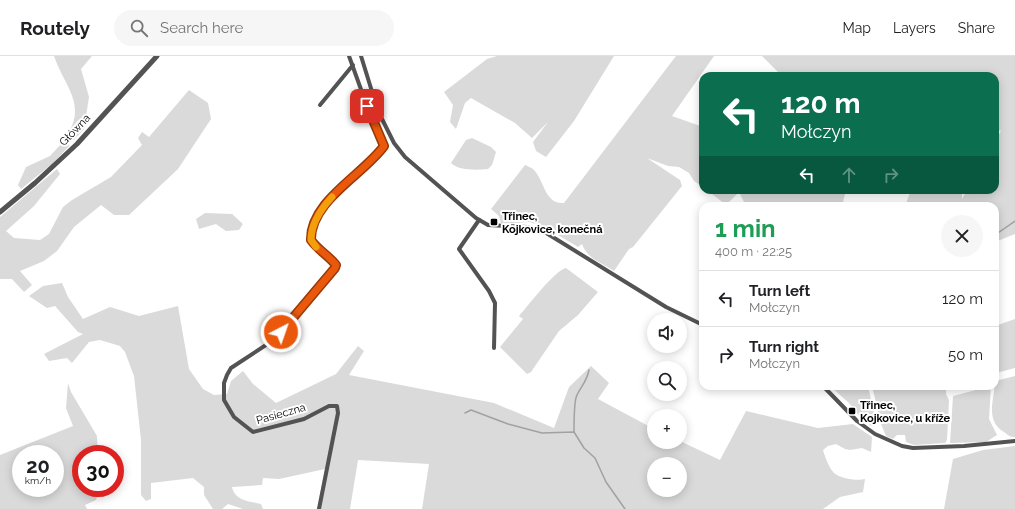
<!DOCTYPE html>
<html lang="en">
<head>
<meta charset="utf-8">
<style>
	body { margin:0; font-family:Raleway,sans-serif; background:#f6f6f6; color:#202124; height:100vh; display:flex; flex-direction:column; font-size:15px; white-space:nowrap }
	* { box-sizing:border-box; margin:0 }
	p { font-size:13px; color:#757577 }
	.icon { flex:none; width:22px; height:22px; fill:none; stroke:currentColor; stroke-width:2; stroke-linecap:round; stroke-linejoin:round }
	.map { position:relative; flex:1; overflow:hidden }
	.drawer { position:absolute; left:699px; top:146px; width:300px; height:188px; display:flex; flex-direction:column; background:#fff; border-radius:12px; box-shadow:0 2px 10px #0003 }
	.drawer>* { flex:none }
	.banner { position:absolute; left:699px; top:16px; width:300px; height:122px; border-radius:12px; box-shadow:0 2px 10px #0003; background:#0b6e4f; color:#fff; overflow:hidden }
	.tools { position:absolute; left:647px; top:257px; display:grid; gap:8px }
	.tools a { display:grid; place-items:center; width:40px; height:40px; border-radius:50%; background:#fff; box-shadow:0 2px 10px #0003; font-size:20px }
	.speed { position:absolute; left:12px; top:389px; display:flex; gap:8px; font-size:20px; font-weight:700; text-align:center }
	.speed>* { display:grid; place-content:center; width:52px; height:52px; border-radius:50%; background:#fff; box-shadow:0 2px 10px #0003; line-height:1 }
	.speed small { font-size:10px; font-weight:400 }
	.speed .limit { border:6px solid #d22; background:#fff; color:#111 }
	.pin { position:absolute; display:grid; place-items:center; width:34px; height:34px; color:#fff; margin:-17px; border-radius:8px; box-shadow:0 2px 6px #0006 }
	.me { position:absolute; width:44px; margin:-22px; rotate:41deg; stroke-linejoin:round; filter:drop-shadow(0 0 3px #0008) }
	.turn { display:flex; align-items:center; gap:14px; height:84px; padding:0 16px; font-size:18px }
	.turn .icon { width:52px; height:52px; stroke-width:2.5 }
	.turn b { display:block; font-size:28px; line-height:34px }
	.lanes { display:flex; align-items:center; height:38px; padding:0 16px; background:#0003; justify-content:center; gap:20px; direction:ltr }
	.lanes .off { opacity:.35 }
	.round { display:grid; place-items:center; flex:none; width:42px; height:42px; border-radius:21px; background:#f6f6f6 }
	.head { display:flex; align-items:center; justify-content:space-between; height:68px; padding:0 16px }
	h1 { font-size:24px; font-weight:700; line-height:30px; color:#1e9e55 }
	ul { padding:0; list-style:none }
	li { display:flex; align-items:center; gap:12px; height:56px; padding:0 16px; border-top:1px solid #e0e0e0 }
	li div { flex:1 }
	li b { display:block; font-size:15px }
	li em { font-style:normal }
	header { display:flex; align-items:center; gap:24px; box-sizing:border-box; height:56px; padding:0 20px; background:#fff; border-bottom:1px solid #e0e0e0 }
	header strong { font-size:19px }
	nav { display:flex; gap:22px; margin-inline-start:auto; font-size:14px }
	.search { width:280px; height:36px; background:#f6f6f6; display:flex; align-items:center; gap:10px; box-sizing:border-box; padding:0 14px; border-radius:22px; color:#757577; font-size:15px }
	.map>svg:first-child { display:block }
	.green { fill:#dadada; fill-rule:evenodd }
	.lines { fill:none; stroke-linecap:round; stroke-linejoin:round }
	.stream { stroke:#a1a1a1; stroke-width:1.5 }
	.minor { stroke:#535353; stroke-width:4 }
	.tertiary { stroke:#535353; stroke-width:5 }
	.route-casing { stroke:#983908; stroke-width:10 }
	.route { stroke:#ea580c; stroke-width:7 }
	.slow { stroke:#f59e0b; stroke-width:7 }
	.poi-dot { fill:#000; stroke:#fff; stroke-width:1.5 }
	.labels { text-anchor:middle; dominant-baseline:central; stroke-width:4; stroke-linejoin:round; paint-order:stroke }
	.street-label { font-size:11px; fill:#000; stroke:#fff }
	.poi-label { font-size:11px; font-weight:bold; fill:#000; stroke:#fff; text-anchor:start }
</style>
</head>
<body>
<header>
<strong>Routely</strong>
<div class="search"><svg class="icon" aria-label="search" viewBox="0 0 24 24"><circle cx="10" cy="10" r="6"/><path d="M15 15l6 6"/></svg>Search here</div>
<nav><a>Map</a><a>Layers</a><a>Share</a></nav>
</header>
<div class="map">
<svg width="1015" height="453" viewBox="0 0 1015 453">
	<rect width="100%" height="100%" fill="#fff"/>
	<g class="green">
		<path d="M54 0H92L81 13 89 41 84 73 74 84 65 82C89 50 64 30 54 0Z"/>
		<polygon points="497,0 614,0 574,65 546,101 536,95 533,86 548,66 532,82 515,67 471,42 465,47 456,73 450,66 453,49 444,36 487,3"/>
		<path d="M676 0H714L672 60 703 71V131L694 125 689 117 679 111 668 110 647 102 680 124 682 130 633 191 629 193 614 215C601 206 588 204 582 188L578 191 543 170 529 166 501 168 499 160 491 153 525 109C528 110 532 112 534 114 544 124 545 149 564 147Z"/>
		<polygon points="762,0 1015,0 1015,178 995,186 995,150 905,150 911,134 960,134 962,135 962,143 967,134 995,134 995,85 1001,75 995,72 995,20 782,20"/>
		<polygon points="189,34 208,47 211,63 178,113 129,159 114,159 101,149 74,171 57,195 44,205 20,215 32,229 24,236 12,223 0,223 0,161 57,113 60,118 34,150 6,175 14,182 40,184 49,178 63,151 72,144 111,121 142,89 138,82 142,76 149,81"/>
		<path d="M472 82 491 91 496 96 492 109 488 113C477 114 459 115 451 107L466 84Z"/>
		<polygon points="63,86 70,89 52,108 21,133 18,129 26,111 50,100"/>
		<polygon points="707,134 846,134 842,150 746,150 739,136 726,149"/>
		<polygon points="205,157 232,158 243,168 239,174 226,175 216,168 199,173 196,163"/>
		<path d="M566 212 598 236 578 259 559 275 531 316 527 318 500 291 523 263 519 260C528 250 555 214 566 212Z"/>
		<path d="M62 227 68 241 83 263 110 251 139 260 178 250 189 313 203 333 214 339 227 338 231 325 243 315 253 328 276 347 336 318 358 290 364 295 349 319 494 347 554 372 569 331 591 310 609 327 598 343 654 373V386L680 385 720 404 746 355 818 372 853 368 872 381 871 396 862 392 850 394 845 393 836 388 828 390 823 394C825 401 829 412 834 417 841 423 857 425 865 423L863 436 840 441 823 453H422L429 408 358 404 350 453H317L325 413 279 423 263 422 262 429 232 431C235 445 249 445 261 448L263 453H243L228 448 222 453H213L204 439V431L193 422 151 427V443L146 445 141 439V384L134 320 125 296 120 290 100 284 89 286 72 307 67 302 49 305 44 298 83 278 78 276 55 250 47 252 29 240 43 230ZM654 408H680V434H654Z"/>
		<polygon points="1015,263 1015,312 996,317 995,270"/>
		<path d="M1015 320V381C1010 381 1008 379 1004 376 984 364 995 342 995 325Z"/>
		<path d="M68 327 71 336 97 380 98 398H81V432H100L96 444 85 449 87 453H0V399L73 370 66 352ZM21 398H55V432H21Z"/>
		<polygon points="830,330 868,330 876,366 871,370 861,362 849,347"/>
		<polygon points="872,330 946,330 946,338 949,344 947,384 945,387 914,389 906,386 905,379 897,379 893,383 886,380 881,368"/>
		<polygon points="991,330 989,363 997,379 986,386 950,387 953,340"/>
		<polygon points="1015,390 1015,453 944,453 953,403 983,394"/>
	</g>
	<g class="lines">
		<g class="stream">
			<polyline points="995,179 1015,165"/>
			<polyline points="465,357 471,354 508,368 542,377 574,376 584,392 595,402 606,426 625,453"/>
			<path d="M574 376C574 369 574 344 577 339 582 329 587 325 589 314"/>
		</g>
		<g class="minor">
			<polyline points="361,0 378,55 394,87 405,101 476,162 488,169 527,171 543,175 666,251 703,269"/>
			<polyline points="320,49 353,9"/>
			<polyline points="479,164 459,193 489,235 495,247 494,292"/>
			<polyline points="823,330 857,365 875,378 902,390 913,392 964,390 1015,385"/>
			<path d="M319 453 338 357 337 350H329L304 363 253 376 234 361 224 344V327L227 319 231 312 275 283 334 215 336 209 311 184C310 145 363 119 384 90L372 64 349 0"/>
		</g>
		<polyline class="tertiary" points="0,156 35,127 77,88 157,0"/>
	</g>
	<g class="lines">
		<defs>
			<path id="route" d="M281 276 335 212 336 209C328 199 318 194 311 184 310 145 363 119 384 90L367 50"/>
		</defs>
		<use href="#route" class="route-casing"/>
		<use href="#route" class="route"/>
		<path class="slow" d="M316 191 311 184C311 167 321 153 332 141"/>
	</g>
	<g class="poi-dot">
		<rect x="490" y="162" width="8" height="8" rx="2"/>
		<rect x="848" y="351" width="8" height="8" rx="2"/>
	</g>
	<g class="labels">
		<g class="street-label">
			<text transform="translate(75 74) rotate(-46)">Główna</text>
			<text transform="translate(281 358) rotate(-16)">Pasieczna</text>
		</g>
		<g class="poi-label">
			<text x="502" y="160">Třinec,<tspan x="502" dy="13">Kojkovice, konečná</tspan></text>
			<text x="860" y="349">Třinec,<tspan x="860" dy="13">Kojkovice, u kříže</tspan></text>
		</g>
	</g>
</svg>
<div class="tools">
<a><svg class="icon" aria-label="sound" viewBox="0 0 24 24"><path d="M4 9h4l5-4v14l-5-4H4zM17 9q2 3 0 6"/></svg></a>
<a><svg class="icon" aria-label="search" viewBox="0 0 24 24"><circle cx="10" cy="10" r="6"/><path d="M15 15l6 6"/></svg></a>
<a>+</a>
<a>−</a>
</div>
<div class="speed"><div>20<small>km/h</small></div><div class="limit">30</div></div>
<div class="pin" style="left:367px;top:50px;background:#d93025"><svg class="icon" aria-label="arrive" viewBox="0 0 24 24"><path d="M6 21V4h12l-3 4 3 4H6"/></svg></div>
<svg class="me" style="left:281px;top:276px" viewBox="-20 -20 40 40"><circle r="17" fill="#ea580c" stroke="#fff" stroke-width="3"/><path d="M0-11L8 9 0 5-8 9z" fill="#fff"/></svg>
<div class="banner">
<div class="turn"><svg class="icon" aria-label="left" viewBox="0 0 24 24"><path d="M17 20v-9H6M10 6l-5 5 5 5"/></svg><div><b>120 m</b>Mołczyn</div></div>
<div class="lanes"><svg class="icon" aria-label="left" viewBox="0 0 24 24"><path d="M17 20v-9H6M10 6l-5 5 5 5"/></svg><svg class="icon off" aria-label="ahead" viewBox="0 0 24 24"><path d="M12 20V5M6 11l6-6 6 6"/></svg><svg class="icon off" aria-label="right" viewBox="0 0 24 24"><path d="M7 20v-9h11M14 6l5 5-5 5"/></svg></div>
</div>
<section class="drawer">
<div class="head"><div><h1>1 min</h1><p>400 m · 22:25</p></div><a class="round"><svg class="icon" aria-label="close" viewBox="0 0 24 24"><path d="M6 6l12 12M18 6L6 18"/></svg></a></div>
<ul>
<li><svg class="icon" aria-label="left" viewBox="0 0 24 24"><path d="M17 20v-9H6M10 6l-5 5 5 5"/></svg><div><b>Turn left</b><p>Mołczyn</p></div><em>120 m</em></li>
<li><svg class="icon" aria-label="right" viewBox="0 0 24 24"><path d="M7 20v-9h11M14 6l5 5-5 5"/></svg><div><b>Turn right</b><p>Mołczyn</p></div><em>50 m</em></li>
</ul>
</section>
</div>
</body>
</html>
